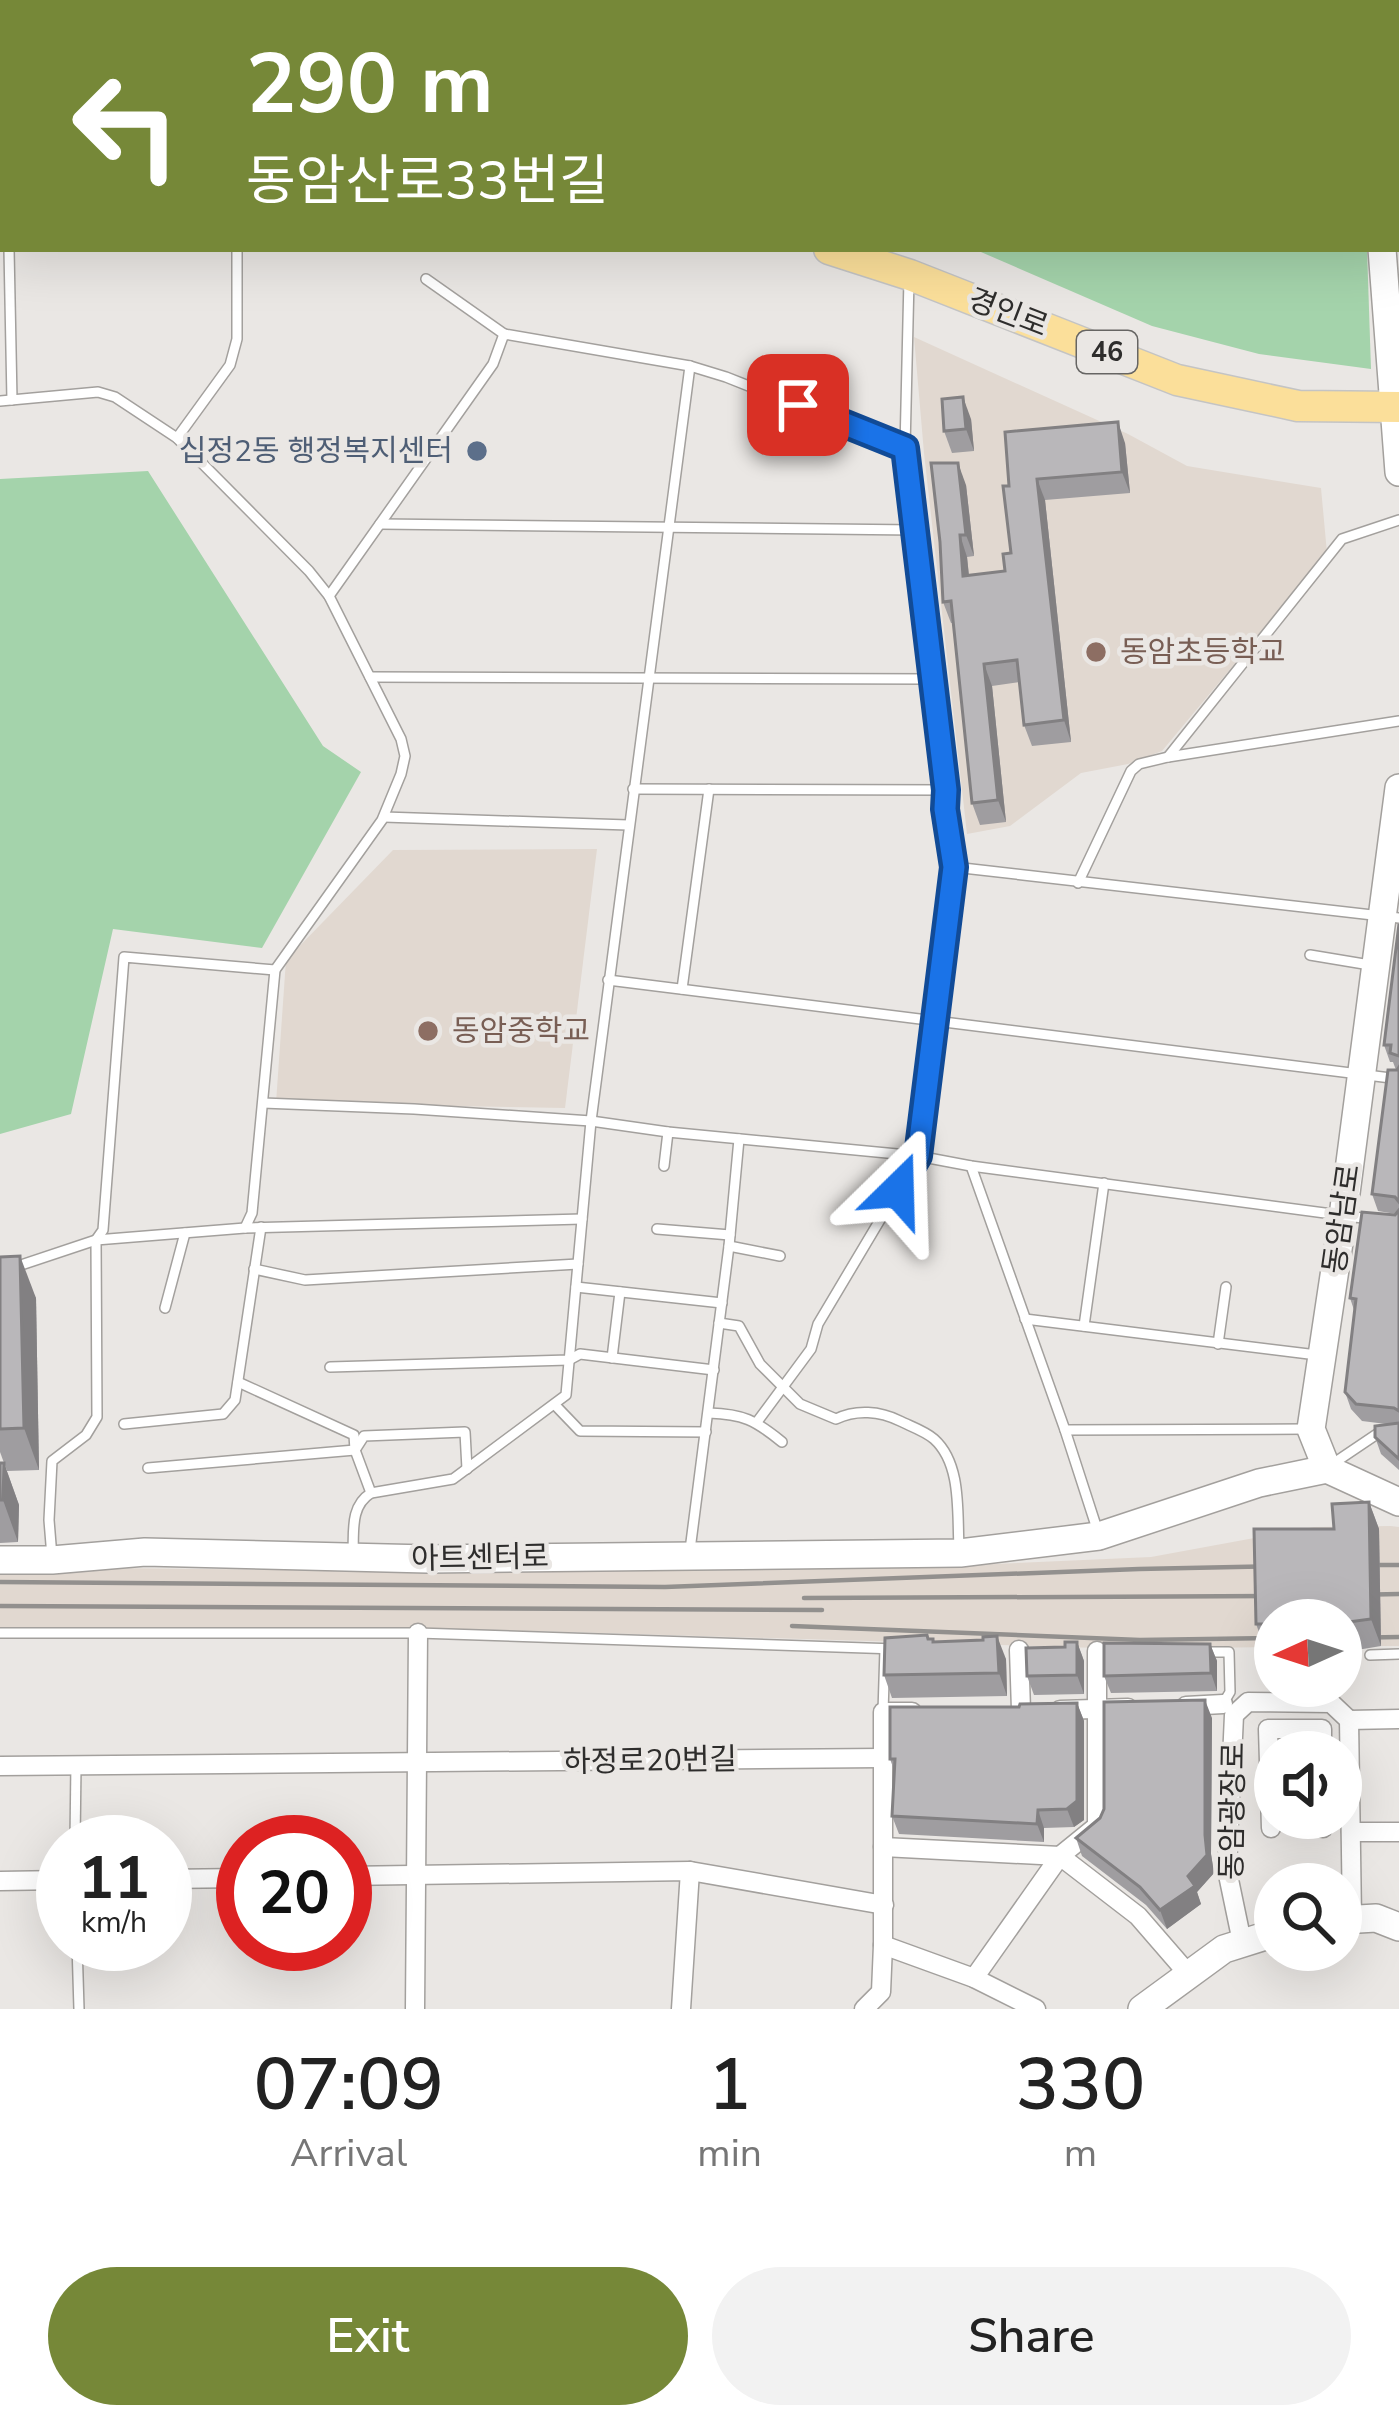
<!DOCTYPE html>
<html lang="en">
<head>
<meta charset="utf-8">
<style>
	body { margin:0; font-family:"Nunito Sans","Noto Sans KR",sans-serif; background:#f2f2f2; color:#222; height:100vh; display:flex; flex-direction:column; font-size:45px; white-space:nowrap }
	* { box-sizing:border-box; margin:0 }
	p { font-size:39px; color:#767676 }
	.icon { flex:none; width:66px; height:66px; fill:none; stroke:currentColor; stroke-width:2; stroke-linecap:round; stroke-linejoin:round }
	.map { position:relative; height:2009px; overflow:hidden }
	.side { display:flex; flex-direction:column; background:#fff; flex:1 }
	.side>* { flex:none }
	.hud { position:absolute; left:0px; top:0px; width:1401px; height:252px; box-shadow:0 12px 48px #0002; background:#768838; color:#fff; overflow:hidden }
	.needle { width:78px; rotate:267deg }
	.fabs { position:absolute; left:1254px; top:1599px; display:grid; gap:24px }
	.fabs a { display:grid; place-items:center; width:108px; height:108px; border-radius:50%; background:#fff; box-shadow:0 12px 48px #0002; font-size:60px }
	.speed { position:absolute; left:36px; top:1815px; display:flex; gap:24px; font-size:60px; font-weight:700; text-align:center }
	.speed>* { display:grid; place-content:center; width:156px; height:156px; border-radius:50%; background:#fff; box-shadow:0 12px 48px #0002; line-height:1 }
	.speed small { font-size:30px; font-weight:400 }
	.speed .limit { border:18px solid #d22; background:#fff; color:#111 }
	.pin { position:absolute; display:grid; place-items:center; width:102px; height:102px; color:#fff; margin:-51px; border-radius:24px; box-shadow:0 6px 18px #0006 }
	.me { position:absolute; width:132px; margin:-66px; rotate:22deg; stroke-linejoin:round; filter:drop-shadow(0 0 9px #0008) }
	.turn { display:flex; align-items:center; gap:42px; height:252px; padding:0 48px; font-size:54px }
	.turn .icon { width:156px; height:156px; stroke-width:2.5 }
	.turn b { display:block; font-size:84px; line-height:102px }
	.eta { display:flex; justify-content:space-evenly; align-items:center; height:204px; text-align:center }
	.eta b { font-size:72px; font-weight:600; line-height:84px }
	.button { display:flex; gap:24px; margin-top:auto; padding:24px 48px }
	.button a { flex:1; height:138px; border-radius:72px; background:#768838; color:#fff; font-size:48px; font-weight:600; line-height:138px; text-align:center }
	.button a+a { background:#f2f2f2; color:#222 }
	.map>svg:first-child { display:block }
	.built { fill:#e1d8d0 }
	.green { fill:#a4d3ab }
	.lines { fill:none; stroke-linecap:round; stroke-linejoin:round }
	.lane-casing { stroke:#a3a09d; stroke-width:12 }
	.street-casing { stroke:#a3a09d; stroke-width:21 }
	.secondary-casing { stroke:#a3a09d; stroke-width:30 }
	.primary-casing { stroke:#c4c4c4; stroke-width:33 }
	.lane { stroke:#fff; stroke-width:9 }
	.street { stroke:#fff; stroke-width:18 }
	.secondary { stroke:#fff; stroke-width:27 }
	.primary { stroke:#fbdf9a; stroke-width:30 }
	.rail { stroke:#92908e; stroke-width:4.5 }
	.wall { fill:#9f9da0 }
	.shaded-wall { fill:#828082 }
	.building { fill:#b9b7ba; stroke:#828082; stroke-width:3 }
	.route-casing { stroke:#114b97; stroke-width:30 }
	.route { stroke:#1a73e8; stroke-width:21 }
	.service-dot { fill:#5c6f8a; stroke:#eae7e4; stroke-width:4.5 }
	.education-dot { fill:#8d6e63; stroke:#eae7e4; stroke-width:4.5 }
	.labels { text-anchor:middle; dominant-baseline:central; stroke-width:9; stroke-linejoin:round; paint-order:stroke }
	.shield { fill:#eae7e4; stroke:#666563; stroke-width:3 }
	.shield-label { font-size:27px; font-weight:bold; fill:#2e2d2c }
	.street-label { font-size:30px; fill:#2e2d2c; stroke:#eae7e4 }
	.service-label { font-size:30px; fill:#4e5e75; stroke:#eae7e4; text-anchor:end }
	.education-label { font-size:30px; fill:#785e54; stroke:#eae7e4; text-anchor:start }
</style>
</head>
<body>
<div class="map">
<svg width="1399" height="2009" viewBox="0 0 1399 2009">
	<rect width="100%" height="100%" fill="#eae7e4"/>
	<g class="built">
		<polygon points="914,337 1128,434 1187,466 1321,488 1327,553 1162,751 1128,764 1081,773 1010,826 967,834 924,453"/>
		<polygon points="597,849 565,1108 276,1103 286,960 393,850"/>
		<polygon points="1391,1526 1399,1527 1399,1646 1341,1646 1341,1620 1275,1620 1275,1647 1131,1649 534,1631 0,1630 0,1567 525,1572 658,1568 925,1567 1151,1557 1314,1527"/>
	</g>
	<g class="green">
		<polygon points="432,0 1300,0 1302,3 432,3"/>
		<polygon points="974,249 1367,249 1371,369 1259,354 1152,326"/>
		<polygon points="148,471 323,746 361,772 262,948 113,929 71,1114 0,1134 0,479"/>
	</g>
	<g class="lines">
		<defs>
			<g id="lane">
				<polyline points="7,0 20,3"/>
				<polyline points="216,0 216,3"/>
				<polyline points="293,0 293,3"/>
				<polyline points="357,0 357,3"/>
				<polyline points="416,0 416,3"/>
				<polyline points="1300,0 1305,3"/>
				<polyline points="9,249 12,400"/>
				<polyline points="426,279 504,334"/>
				<polyline points="0,401 98,392 115,397 177,438 309,571 329,596 401,739 405,756 401,774 382,820 275,970 252,1213 245,1228"/>
				<polyline points="177,438 230,365 237,339 237,249"/>
				<polyline points="380,524 915,530"/>
				<polyline points="329,596 493,364 504,334 690,366 726,377 905,448"/>
				<polyline points="370,677 932,679"/>
				<polyline points="1168,757 1342,539 1399,520"/>
				<polyline points="633,789 946,790"/>
				<polyline points="384,817 628,825"/>
				<polyline points="954,867 1399,918"/>
				<polyline points="1078,883 1131,771 1139,764 1168,757 1399,721"/>
				<polyline points="1310,955 1370,965"/>
				<polyline points="608,980 1399,1079"/>
				<polyline points="682,989 709,789"/>
				<polyline points="263,1103 414,1109 591,1121 668,1132 918,1156 971,1166 1370,1219"/>
				<polyline points="664,1166 668,1132"/>
				<polyline points="971,1166 1065,1430 1099,1535"/>
				<polyline points="657,1229 730,1235"/>
				<polyline points="729,1246 780,1256"/>
				<polyline points="254,1269 305,1280 578,1264"/>
				<polyline points="0,1272 96,1240 245,1228 582,1219"/>
				<polyline points="576,1287 722,1303"/>
				<polyline points="165,1308 185,1233"/>
				<polyline points="1025,1319 1317,1355"/>
				<path d="M719 1323 739 1326 760 1364 800 1404 836 1419C856 1409 880 1411 900 1421 910 1426 925 1431 934 1439 962 1464 957 1513 959 1547"/>
				<polyline points="1084,1326 1104,1183"/>
				<polyline points="1218,1344 1226,1287"/>
				<polyline points="612,1358 620,1292"/>
				<polyline points="330,1367 569,1360 580,1354 714,1370"/>
				<polyline points="238,1382 354,1435 355,1450 371,1493"/>
				<polyline points="555,1405 580,1431 706,1432"/>
				<path d="M709 1413C743 1414 755 1420 782 1442"/>
				<polyline points="757,1422 811,1349 818,1324 918,1156 954,867 945,809 946,790 905,448 909,279"/>
				<polyline points="124,1424 223,1414 235,1400 261,1227"/>
				<polyline points="1065,1430 1306,1429"/>
				<polyline points="1331,1465 1377,1434 1399,1434"/>
				<polyline points="148,1468 355,1450 364,1436 465,1432 467,1469"/>
				<polyline points="690,1550 729,1246 739,1139"/>
				<path d="M353 1553C354 1531 350 1506 371 1493L453 1479 566 1395 591 1121 690 366"/>
				<polyline points="52,1557 49,1520 52,1461 86,1435 97,1417 96,1240 103,1230 124,957 275,970"/>
				<polyline points="0,1633 418,1633 896,1649"/>
				<polyline points="1201,1652 1229,1652 1230,1692 1224,1702"/>
				<polyline points="1370,1655 1399,1654"/>
				<polyline points="883,1712 885,1649"/>
				<polyline points="75,1842 76,1764"/>
				<polyline points="77,1944 79,2009"/>
			</g>
			<g id="street">
				<polyline points="1019,1650 1021,1710"/>
				<polyline points="1186,1706 1223,1704"/>
				<polyline points="1060,1710 1128,1708"/>
				<polyline points="1349,1720 1399,1719"/>
				<polyline points="0,1766 882,1758"/>
				<polyline points="1323,1818 1323,1828"/>
				<polyline points="1271,1828 1268,1729 1322,1729 1322,1752"/>
				<polyline points="1351,1832 1399,1832"/>
				<polyline points="883,1847 1060,1856 1138,1916 1190,1976"/>
				<polyline points="345,1876 690,1871 884,1905"/>
				<polyline points="165,1879 243,1878"/>
				<polyline points="0,1881 63,1880"/>
				<polyline points="1242,1942 1227,1870 1234,1715 1248,1702 1331,1703 1349,1720 1352,1918"/>
				<polyline points="883,1945 974,1978 1036,2009"/>
				<polyline points="974,1978 1060,1856 1097,1826 1097,1651"/>
				<polyline points="415,2009 418,1633"/>
				<polyline points="681,2009 690,1871"/>
				<polyline points="864,2009 881,1992 883,1945 883,1712 912,1712"/>
			</g>
			<g id="secondary">
				<polyline points="1398,182 1399,180"/>
				<polyline points="1382,249 1399,472"/>
				<polyline points="1327,1469 1311,1429 1343,1216 1399,788"/>
				<polyline points="1327,1469 1399,1502"/>
				<polyline points="0,1560 52,1560 145,1552 428,1559 960,1553 1099,1536 1259,1483 1327,1469"/>
				<polyline points="1341,1920 1376,1918 1399,1927"/>
				<polyline points="1142,2009 1224,1949 1275,1933"/>
			</g>
			<g id="primary">
				<polyline points="0,164 3,165"/>
				<polyline points="829,249 910,275 1177,380 1298,406 1399,407"/>
			</g>
		</defs>
		<use href="#lane" class="lane-casing"/>
		<use href="#street" class="street-casing"/>
		<use href="#secondary" class="secondary-casing"/>
		<use href="#primary" class="primary-casing"/>
		<use href="#lane" class="lane"/>
		<use href="#street" class="street"/>
		<use href="#secondary" class="secondary"/>
		<use href="#primary" class="primary"/>
		<g class="rail">
			<polyline points="1344,1565 1399,1565"/>
			<polyline points="0,1582 665,1587 1139,1569 1290,1566"/>
			<polyline points="1350,1595 1399,1594"/>
			<polyline points="804,1598 1290,1596"/>
			<polyline points="0,1606 822,1610"/>
			<polyline points="792,1626 1140,1640 1275,1638"/>
			<polyline points="1341,1638 1399,1637"/>
		</g>
	</g>
	<g class="wall">
		<polygon points="0,183 3,184 3,234 0,234"/>
		<polygon points="971,419 974,451 952,453 944,431"/>
		<polygon points="1125,443 1130,493 1045,500 1071,742 1032,746 1024,725 1019,682 992,686 1006,822 980,825 972,803 953,623 951,623 943,602 966,485 974,556 967,557 969,575 1005,571 1011,553 1009,486"/>
		<polygon points="1399,924 1399,1470 1381,1454 1375,1437 1394,1425 1362,1421 1351,1409 1345,1392 1354,1310 1350,1298 1396,1214 1378,1211 1372,1194 1396,1070 1393,1062 1390,1062 1384,1045"/>
		<polygon points="0,1257 36,1298 39,1470 7,1471 0,1452"/>
		<polygon points="0,1463 4,1463 19,1505 18,1542 0,1543"/>
		<polygon points="1369,1502 1379,1529 1381,1646 1363,1649 1341,1650 1341,1620 1275,1620 1275,1651 1266,1651 1256,1624 1334,1529"/>
		<polygon points="928,1639 933,1639 935,1642 1006,1659 1007,1696 892,1698 884,1675"/>
		<polygon points="1077,1642 1084,1661 1084,1694 1034,1695 1027,1676 1065,1647"/>
		<polygon points="1210,1644 1217,1661 1217,1691 1111,1693 1104,1676"/>
		<polygon points="1077,1703 1084,1721 1084,1820 1074,1827 1044,1828 1044,1842 899,1834 892,1816 894,1770 890,1759 1019,1707"/>
		<polygon points="1212,1718 1211,1854 1214,1873 1197,1892 1201,1904 1167,1929 1146,1905 1082,1856 1076,1838"/>
	</g>
	<g class="shaded-wall">
		<polygon points="1399,16 1399,68 1398,70 1398,18"/>
		<polygon points="963,397 971,419 974,451 966,429"/>
		<polygon points="1118,422 1125,443 1130,493 1122,472"/>
		<polygon points="958,463 966,485 974,556 966,535"/>
		<polygon points="1037,479 1045,500 1071,742 1064,720"/>
		<polygon points="960,535 967,557 971,598 963,576"/>
		<polygon points="984,664 992,686 1006,822 998,800"/>
		<polygon points="20,1256 36,1298 39,1470 24,1428"/>
		<polygon points="4,1463 19,1505 18,1542 3,1500"/>
		<polygon points="1369,1502 1379,1529 1381,1646 1371,1619"/>
		<polygon points="997,1636 1006,1659 1007,1696 999,1673"/>
		<polygon points="1077,1642 1084,1661 1084,1694 1077,1675"/>
		<polygon points="1210,1644 1217,1661 1217,1691 1211,1673"/>
		<polygon points="1205,1700 1212,1718 1211,1854 1214,1873 1197,1892 1201,1904 1167,1929 1160,1910 1188,1876 1205,1835"/>
		<polygon points="1077,1703 1084,1721 1084,1820 1074,1827 1067,1809"/>
		<polygon points="1038,1810 1044,1828 1044,1842 1037,1824"/>
	</g>
	<g class="building">
		<polygon points="1349,0 1399,0 1399,16 1398,18 1398,3 1348,3"/>
		<polygon points="0,183 3,184 3,209 0,208"/>
		<polygon points="963,397 966,429 944,431 942,399"/>
		<polygon points="1118,422 1122,472 1037,479 1064,720 1024,725 1017,660 984,664 998,800 972,803 951,601 943,602 940,542 931,463 958,463 966,535 960,535 963,576 1005,571 1003,554 1011,553 1003,486 1009,486 1005,432"/>
		<polygon points="1399,924 1399,1056 1390,1053 1391,1045 1384,1045"/>
		<polygon points="1399,1067 1399,1202 1395,1197 1372,1194 1388,1070 1397,1070"/>
		<polygon points="1399,1210 1399,1411 1394,1408 1356,1404 1345,1392 1356,1299 1350,1298 1362,1212 1395,1215"/>
		<polygon points="20,1256 24,1428 0,1429 0,1257"/>
		<polygon points="1399,1423 1399,1459 1375,1437 1375,1426"/>
		<polygon points="0,1463 4,1463 3,1500 0,1500"/>
		<polygon points="1369,1502 1371,1619 1341,1623 1341,1620 1275,1620 1275,1624 1256,1624 1254,1529 1334,1529 1332,1504"/>
		<polygon points="927,1635 928,1639 933,1639 933,1642 983,1640 983,1637 997,1636 999,1673 884,1675 885,1638"/>
		<polygon points="1065,1642 1077,1642 1077,1675 1027,1676 1026,1648 1065,1647"/>
		<polygon points="1104,1643 1210,1644 1211,1673 1104,1676"/>
		<polygon points="1205,1700 1205,1835 1207,1855 1188,1876 1195,1886 1160,1910 1140,1887 1076,1838 1100,1818 1104,1809 1104,1702"/>
		<polygon points="1077,1703 1077,1801 1067,1809 1038,1810 1037,1824 892,1816 895,1759 890,1759 890,1707 1019,1707 1020,1704"/>
	</g>
	<g class="lines">
		<defs>
			<polyline id="route" points="798,405 905,448 946,790 945,809 954,867 918,1156 898,1190"/>
		</defs>
		<use href="#route" class="route-casing"/>
		<use href="#route" class="route"/>
	</g>
	<circle class="service-dot" cx="477" cy="451" r="12"/>
	<g class="education-dot">
		<circle cx="1096" cy="652" r="12"/>
		<circle cx="428" cy="1031" r="12"/>
	</g>
	<g class="labels">
		<rect class="shield" x="1077" y="331" width="60" height="42" rx="9"/>
		<g class="shield-label">
			<text x="1107" y="352">46</text>
		</g>
		<g class="street-label">
			<text transform="translate(1008 313) rotate(21)">경인로</text>
			<text transform="translate(1342 1219) rotate(-82)">동암남로</text>
			<text transform="translate(480 1558) rotate(-1)">아트센터로</text>
			<text transform="translate(650 1761) rotate(-1)">하정로20번길</text>
			<text transform="translate(1233 1811) rotate(-89)">동암광장로</text>
		</g>
		<g class="service-label">
			<text x="453" y="451">십정2동 행정복지센터</text>
		</g>
		<g class="education-label">
			<text x="1120" y="652">동암초등학교</text>
			<text x="452" y="1031">동암중학교</text>
		</g>
	</g>
</svg>
<div class="fabs">
<a><svg class="needle" viewBox="-14 -14 28 28"><path d="M0-13l5 13h-10z" fill="#e53935"/><path d="M0 13l5-13h-10z" fill="#767676"/></svg></a>
<a><svg class="icon" aria-label="sound" viewBox="0 0 24 24"><path d="M4 9h4l5-4v14l-5-4H4zM17 9q2 3 0 6"/></svg></a>
<a><svg class="icon" aria-label="search" viewBox="0 0 24 24"><circle cx="10" cy="10" r="6"/><path d="M15 15l6 6"/></svg></a>
</div>
<div class="speed"><div>11<small>km/h</small></div><div class="limit">20</div></div>
<div class="pin" style="left:798px;top:405px;background:#d93025"><svg class="icon" aria-label="arrive" viewBox="0 0 24 24"><path d="M6 21V4h12l-3 4 3 4H6"/></svg></div>
<svg class="me" style="left:898px;top:1190px" viewBox="-20 -20 40 40"><path d="M0-17L14 15 0 8-14 15z" fill="#1a73e8" stroke="#fff" stroke-width="4"/></svg>
<div class="hud">
<div class="turn"><svg class="icon" aria-label="left" viewBox="0 0 24 24"><path d="M17 20v-9H6M10 6l-5 5 5 5"/></svg><div><b>290 m</b>동암산로33번길</div></div>
</div>
</div>
<section class="side">
<div class="eta">
<div><b>07:09</b><p>Arrival</p></div>
<div><b>1</b><p>min</p></div>
<div><b>330</b><p>m</p></div>
</div>
<div class="button"><a>Exit</a><a>Share</a></div>
</section>
</body>
</html>
